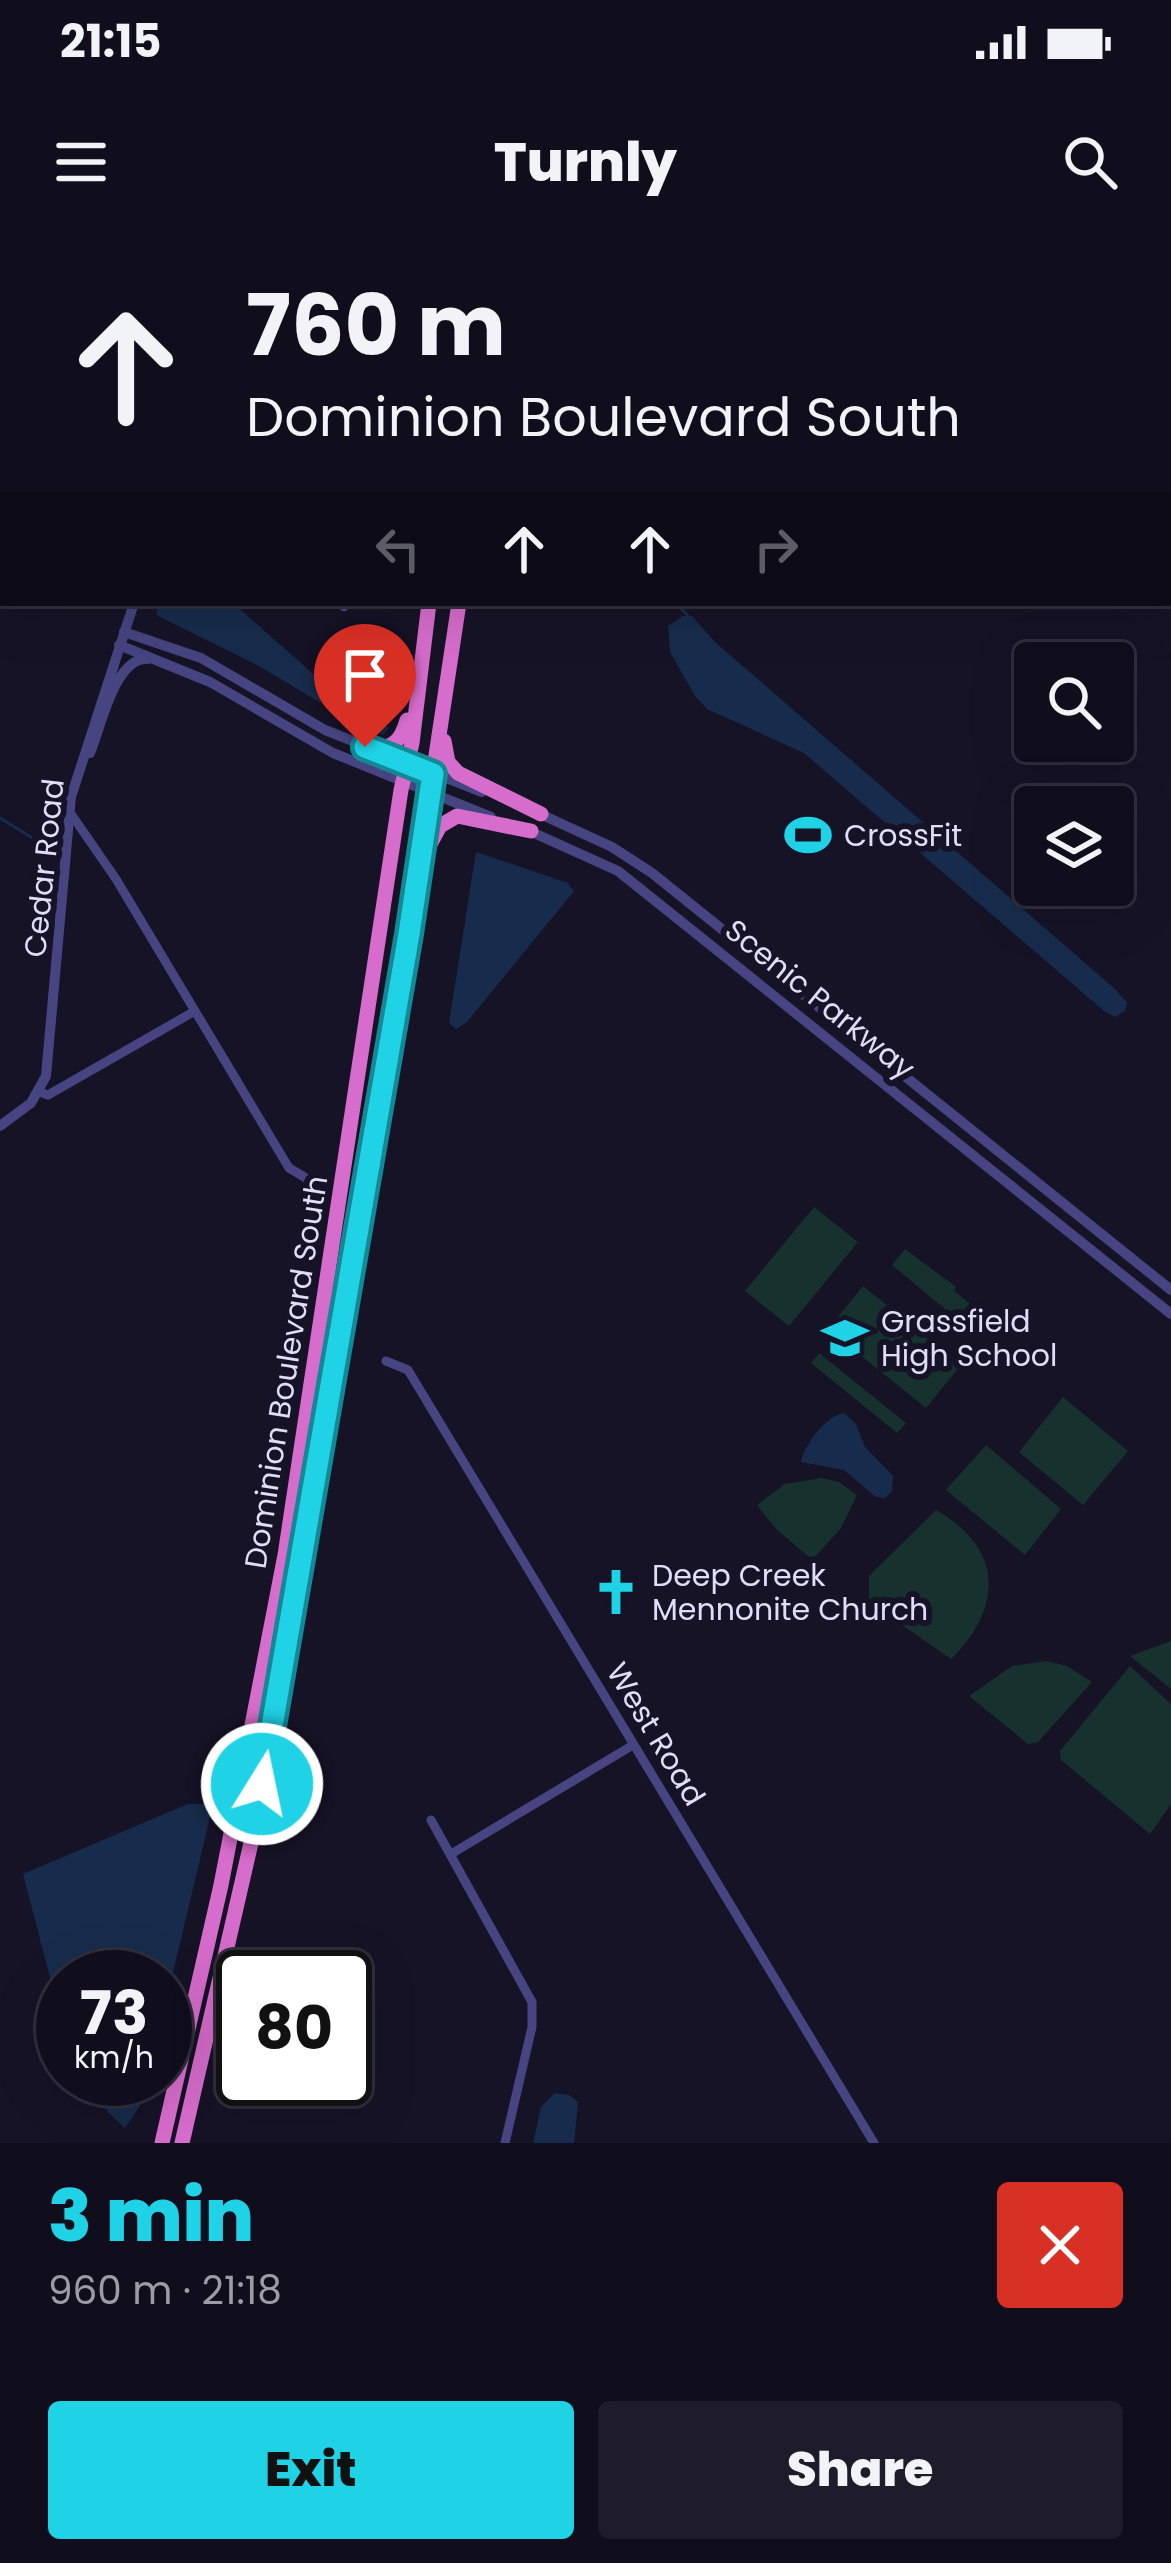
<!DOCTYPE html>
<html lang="en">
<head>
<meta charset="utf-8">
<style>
	body { margin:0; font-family:Poppins,sans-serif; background:#1e1c2a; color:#f1f3f6; height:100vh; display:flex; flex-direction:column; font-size:45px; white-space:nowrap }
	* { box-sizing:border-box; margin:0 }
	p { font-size:39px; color:#9c9ca4 }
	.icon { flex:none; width:66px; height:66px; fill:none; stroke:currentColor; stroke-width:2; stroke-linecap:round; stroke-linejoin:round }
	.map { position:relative; height:1903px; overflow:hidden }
	.panel { display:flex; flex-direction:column; background:#100e1d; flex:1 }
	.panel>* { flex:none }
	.banner { position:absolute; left:0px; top:0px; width:1173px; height:366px; box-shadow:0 12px 48px #0002,0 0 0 3px #302e3b; background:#100e1d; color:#f1f3f6; overflow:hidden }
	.fabs { position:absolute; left:1014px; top:402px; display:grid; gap:24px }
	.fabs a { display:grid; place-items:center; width:120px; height:120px; border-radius:12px; background:#100e1d; box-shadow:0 12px 48px #0002,0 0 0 3px #302e3b; font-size:60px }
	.speed { position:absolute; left:36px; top:1710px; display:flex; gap:24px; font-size:60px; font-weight:700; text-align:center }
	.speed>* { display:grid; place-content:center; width:156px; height:156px; border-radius:50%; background:#100e1d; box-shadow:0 12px 48px #0002,0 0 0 3px #302e3b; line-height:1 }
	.speed small { font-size:30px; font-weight:400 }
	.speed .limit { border:6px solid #111; border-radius:18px; background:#fff; color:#111 }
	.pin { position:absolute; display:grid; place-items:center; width:102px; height:102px; color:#fff; margin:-123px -51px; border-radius:50% 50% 50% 0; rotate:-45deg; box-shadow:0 0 12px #0007 }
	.pin .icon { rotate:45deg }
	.me { position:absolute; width:132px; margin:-66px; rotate:10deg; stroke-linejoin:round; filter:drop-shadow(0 0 9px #0008) }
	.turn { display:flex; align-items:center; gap:42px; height:252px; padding:0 48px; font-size:54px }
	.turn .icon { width:156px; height:156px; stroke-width:2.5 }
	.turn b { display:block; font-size:84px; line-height:102px }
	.lanes { display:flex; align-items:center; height:114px; padding:0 48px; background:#0003; justify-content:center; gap:60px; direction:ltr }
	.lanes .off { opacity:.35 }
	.round { display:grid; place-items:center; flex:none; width:126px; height:126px; border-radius:12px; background:#1e1c2a }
	.summary { display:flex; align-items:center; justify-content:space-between; height:204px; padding:0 48px }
	h1 { font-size:72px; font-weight:800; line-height:90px; color:#1fd2e5 }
	.cta { display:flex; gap:24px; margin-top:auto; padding:24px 48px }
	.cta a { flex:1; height:138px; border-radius:12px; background:#1fd2e5; color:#111; font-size:48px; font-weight:800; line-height:138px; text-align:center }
	.cta a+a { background:#1e1c2a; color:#f1f3f6 }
	.status { display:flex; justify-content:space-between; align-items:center; height:84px; padding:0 60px; background:#100e1d; direction:ltr }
	.status svg { height:33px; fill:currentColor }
	header { display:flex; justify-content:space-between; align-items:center; height:156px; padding:0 48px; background:#100e1d; font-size:54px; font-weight:800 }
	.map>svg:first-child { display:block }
	.green { fill:#17312f }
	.water { fill:#172c4c }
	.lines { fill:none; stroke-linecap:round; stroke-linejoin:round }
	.stream { stroke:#172c4c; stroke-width:3 }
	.minor { stroke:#464481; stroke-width:9 }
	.tertiary { stroke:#464481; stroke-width:10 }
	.trunk { stroke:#d66ccb; stroke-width:15 }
	.route-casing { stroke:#148895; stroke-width:30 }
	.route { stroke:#1fd2e5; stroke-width:21 }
	.labels { text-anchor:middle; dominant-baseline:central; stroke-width:12; stroke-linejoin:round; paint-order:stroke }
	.poi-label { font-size:30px; fill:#e0ddfb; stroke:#161327; text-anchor:start }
	.street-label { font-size:30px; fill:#e0ddfb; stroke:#161327 }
</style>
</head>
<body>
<div class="status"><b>21:15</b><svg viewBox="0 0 49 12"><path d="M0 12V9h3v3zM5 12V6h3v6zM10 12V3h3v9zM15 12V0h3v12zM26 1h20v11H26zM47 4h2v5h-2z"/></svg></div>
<header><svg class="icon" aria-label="menu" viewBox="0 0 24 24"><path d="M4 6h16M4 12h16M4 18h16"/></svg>Turnly<svg class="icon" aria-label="search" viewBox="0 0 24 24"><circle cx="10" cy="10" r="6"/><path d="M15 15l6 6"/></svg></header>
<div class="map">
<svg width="1171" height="1903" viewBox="0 0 1171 1903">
	<rect width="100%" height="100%" fill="#161327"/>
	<g class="green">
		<polygon points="814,967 858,1002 789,1086 745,1051"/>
		<polygon points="905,1009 956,1047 954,1051 988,1078 975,1094 892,1025"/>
		<polygon points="863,1046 961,1125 926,1168 828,1089"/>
		<polygon points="819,1113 906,1183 897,1193 811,1123"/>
		<polygon points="1063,1157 1128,1211 1083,1265 1019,1212"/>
		<polygon points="986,1205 1061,1269 1025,1315 946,1250"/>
		<polygon points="822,1238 839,1242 857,1255 841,1288 816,1316 809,1317 776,1289 757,1265 785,1244"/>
		<path d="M936 1270C1003 1308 1004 1367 951 1419L869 1362V1336Z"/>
		<polygon points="1171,1401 1171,1449 1130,1416"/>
		<polygon points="1046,1421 1067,1426 1092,1442 1038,1502 1028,1504 969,1456 1012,1426"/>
		<polygon points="1130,1426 1171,1464 1171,1564 1150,1594 1061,1520 1060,1511"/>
	</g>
	<g class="water">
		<polygon points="159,363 233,363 321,441 389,488 383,495 356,484 259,426 156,375"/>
		<polygon points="683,376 692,376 715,402 1115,749 1127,763 1125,771 1115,777 1104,771 804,513 707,469 695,456 670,412 668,386"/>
		<polygon points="476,612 568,643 574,651 467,782 456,789 449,783"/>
		<path d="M844 1173 856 1184 865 1207 893 1236 892 1251 885 1258 876 1257 844 1230 801 1222C804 1206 826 1175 844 1173Z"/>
		<polygon points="188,1564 208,1564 211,1573 165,1766 165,1737 63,1737 63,1787 23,1634"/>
		<polygon points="89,1839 146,1839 140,1866 125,1888 108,1872"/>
		<polygon points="555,1853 569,1855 578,1862 574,1903 533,1903 541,1867"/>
	</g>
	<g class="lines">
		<g class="stream">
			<polyline points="1134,0 1137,3"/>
			<polyline points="1170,31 1171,32"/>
			<polyline points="0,255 3,256"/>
			<polyline points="676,363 688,376"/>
			<polyline points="0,578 31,597"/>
		</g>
		<g class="minor">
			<polyline points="133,0 134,3"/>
			<polyline points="1154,0 1157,3"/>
			<polyline points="1170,14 1171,15"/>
			<polyline points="344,367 345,363"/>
			<polyline points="69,571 116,639 289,928 306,938"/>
			<polyline points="39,852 48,855 195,771"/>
			<polyline points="386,1121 408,1130 874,1903"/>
			<polyline points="431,1580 532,1762 532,1787 505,1903"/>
			<polyline points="451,1614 633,1505"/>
		</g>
		<g class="tertiary">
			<polyline points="252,3 253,0"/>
			<polyline points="124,392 201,418 325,490 482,552"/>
			<polyline points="119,405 210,442 333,513 491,577"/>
			<path d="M90 513C101 487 115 416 148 419"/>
			<polyline points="538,573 612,607 652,633 1171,1050"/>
			<polyline points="525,589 618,631 1171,1074"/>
			<polyline points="0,886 31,863 46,836 71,557 134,363"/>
		</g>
		<g class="trunk">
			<polyline points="481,3 482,0"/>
			<polyline points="507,3 507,0"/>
			<polyline points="444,501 448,522 458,533 541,574"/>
			<path d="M365 507C390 510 400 505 407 480"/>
			<polyline points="428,608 440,586 457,576 531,591"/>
			<polyline points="162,1903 221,1645 285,1315 401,550 412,503 429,363"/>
			<polyline points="182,1903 254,1590 409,694 459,363"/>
		</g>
	</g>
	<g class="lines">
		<defs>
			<polyline id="route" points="262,1544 409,694 433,534 365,507"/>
		</defs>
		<use href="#route" class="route-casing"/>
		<use href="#route" class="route"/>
	</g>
	<defs>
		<symbol id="stadium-bare" viewBox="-9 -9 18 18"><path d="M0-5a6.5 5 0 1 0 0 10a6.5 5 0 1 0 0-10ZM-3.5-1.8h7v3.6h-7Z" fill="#1fd2e5" stroke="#161327" stroke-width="2.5" paint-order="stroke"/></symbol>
		<symbol id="school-bare" viewBox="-9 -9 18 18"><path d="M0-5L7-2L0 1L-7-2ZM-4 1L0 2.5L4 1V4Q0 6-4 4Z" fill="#1fd2e5" stroke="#161327" stroke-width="2.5" paint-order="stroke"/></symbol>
		<symbol id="church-bare" viewBox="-9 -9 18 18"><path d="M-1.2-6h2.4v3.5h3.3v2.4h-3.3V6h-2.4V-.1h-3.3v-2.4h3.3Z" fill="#1fd2e5" stroke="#161327" stroke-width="2.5" paint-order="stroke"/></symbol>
	</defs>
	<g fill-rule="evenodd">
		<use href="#stadium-bare" x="775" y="562" width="66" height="66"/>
		<use href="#school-bare" x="812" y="1065" width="66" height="66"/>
		<use href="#church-bare" x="583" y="1319" width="66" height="66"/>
	</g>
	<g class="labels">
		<g class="poi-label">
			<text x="844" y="595">CrossFit</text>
			<text x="881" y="1081">Grassfield<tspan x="881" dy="34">High School</tspan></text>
			<text x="652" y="1335">Deep Creek<tspan x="652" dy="34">Mennonite Church</tspan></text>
		</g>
		<g class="street-label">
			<text transform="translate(44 628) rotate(-84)">Cedar Road</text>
			<text transform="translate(820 759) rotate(39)">Scenic Parkway</text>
			<text transform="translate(286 1132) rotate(-81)">Dominion Boulevard South</text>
			<text transform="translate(656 1494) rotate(59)">West Road</text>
		</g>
	</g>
</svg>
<div class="fabs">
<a><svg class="icon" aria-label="search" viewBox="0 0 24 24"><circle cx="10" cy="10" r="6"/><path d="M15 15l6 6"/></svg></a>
<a><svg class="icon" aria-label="layers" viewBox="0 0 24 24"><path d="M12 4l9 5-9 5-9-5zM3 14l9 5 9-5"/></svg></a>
</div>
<div class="speed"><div>73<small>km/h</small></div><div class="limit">80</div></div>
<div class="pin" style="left:365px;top:507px;background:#d93025"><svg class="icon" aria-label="arrive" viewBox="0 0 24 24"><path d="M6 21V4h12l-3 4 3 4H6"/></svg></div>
<svg class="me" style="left:262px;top:1544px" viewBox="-20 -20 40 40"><circle r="17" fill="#1fd2e5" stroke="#fff" stroke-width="3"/><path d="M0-11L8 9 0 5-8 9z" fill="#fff"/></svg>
<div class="banner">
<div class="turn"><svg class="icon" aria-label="ahead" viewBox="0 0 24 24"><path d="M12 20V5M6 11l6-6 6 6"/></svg><div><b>760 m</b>Dominion Boulevard South</div></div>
<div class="lanes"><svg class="icon off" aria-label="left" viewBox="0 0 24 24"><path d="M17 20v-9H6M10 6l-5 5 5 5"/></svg><svg class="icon" aria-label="ahead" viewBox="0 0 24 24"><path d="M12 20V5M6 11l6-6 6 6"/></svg><svg class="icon" aria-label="ahead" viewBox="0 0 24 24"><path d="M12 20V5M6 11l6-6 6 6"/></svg><svg class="icon off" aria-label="right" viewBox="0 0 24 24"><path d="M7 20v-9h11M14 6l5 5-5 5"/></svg></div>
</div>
</div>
<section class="panel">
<div class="summary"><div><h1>3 min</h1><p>960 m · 21:18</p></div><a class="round" style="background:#d93025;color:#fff"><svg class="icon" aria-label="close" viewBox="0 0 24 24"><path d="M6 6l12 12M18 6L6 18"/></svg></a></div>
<div class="cta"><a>Exit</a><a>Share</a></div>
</section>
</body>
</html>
